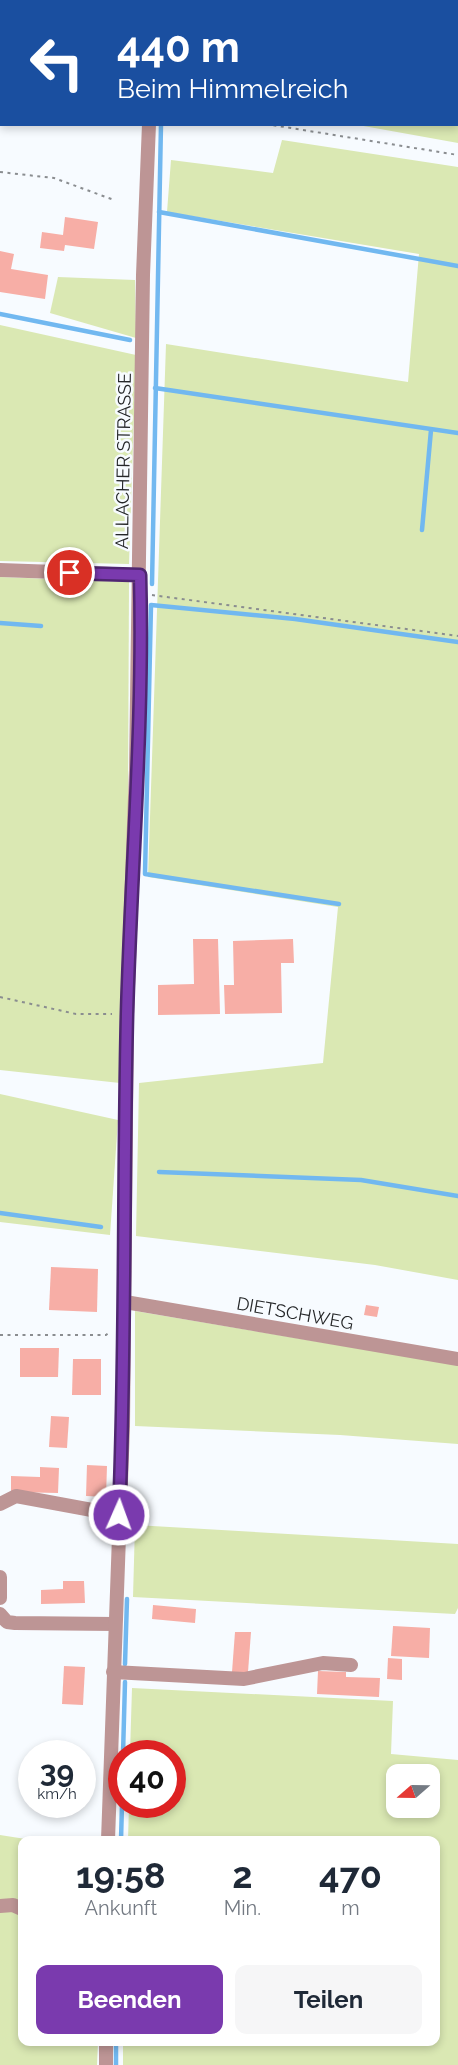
<!DOCTYPE html>
<html lang="de">
<head>
<meta charset="utf-8">
<style>
	body { margin:0; font-family:Raleway,sans-serif; background:#f6f6f7; color:#1f2937; height:100vh; display:flex; flex-direction:column; font-size:22px; white-space:nowrap }
	* { box-sizing:border-box; margin:0 }
	p { font-size:20px; color:#747a83 }
	.icon { flex:none; width:33px; height:33px; fill:none; stroke:currentColor; stroke-width:2; stroke-linecap:round; stroke-linejoin:round }
	.map { position:relative; flex:1; overflow:hidden }
	.panel { position:absolute; left:18px; top:1836px; width:422px; height:210px; display:flex; flex-direction:column; background:#fff; border-radius:12px; box-shadow:0 3px 9px #0003 }
	.panel>* { flex:none }
	.guide { position:absolute; left:0px; top:0px; width:459px; height:126px; box-shadow:0 3px 9px #0003; background:#1a4fa0; color:#fff; overflow:hidden }
	.needle { width:39px; rotate:250deg }
	.tools { position:absolute; left:386px; top:1764px; display:grid; gap:12px }
	.tools a { display:grid; place-items:center; width:54px; height:54px; border-radius:12px; background:#fff; box-shadow:0 3px 9px #0003; font-size:30px }
	.speed { position:absolute; left:18px; top:1740px; display:flex; gap:12px; font-size:30px; font-weight:700; text-align:center }
	.speed>* { display:grid; place-content:center; width:78px; height:78px; border-radius:50%; background:#fff; box-shadow:0 3px 9px #0003; line-height:1 }
	.speed small { font-size:15px; font-weight:400 }
	.speed .limit { border:9px solid #d22; background:#fff; color:#111 }
	.pin { position:absolute; display:grid; place-items:center; width:51px; height:51px; color:#fff; margin:-26px; border:3px solid #fff; border-radius:50%; box-shadow:0 2px 6px #0007 }
	.me { position:absolute; width:66px; margin:-33px; rotate:2deg; stroke-linejoin:round; filter:drop-shadow(0 0 4px #0008) }
	.turn { display:flex; align-items:center; gap:21px; height:126px; padding:0 18px; font-size:27px }
	.turn .icon { width:78px; height:78px; stroke-width:2.5 }
	.turn b { display:block; font-size:42px; line-height:51px }
	.eta { display:flex; justify-content:space-evenly; align-items:center; height:102px; text-align:center }
	.eta b { font-size:36px; font-weight:700; line-height:42px }
	.primary-button { display:flex; gap:12px; margin-top:auto; padding:12px 18px }
	.primary-button a { flex:1; height:69px; border-radius:12px; background:#7a3aae; color:#fff; font-size:24px; font-weight:700; line-height:69px; text-align:center }
	.primary-button a+a { background:#f6f6f7; color:#1f2937 }
	.map>svg:first-child { display:block }
	.green { fill:#dae8b3; fill-rule:evenodd }
	.lines { fill:none; stroke-linecap:round; stroke-linejoin:round }
	.stream { stroke:#71b8f0; stroke-width:4.5 }
	.building { fill:#f7aea6 }
	.path { stroke:#8a8d90; stroke-width:2; stroke-dasharray:3 4.5; stroke-linecap:butt }
	.minor { stroke:#bd9595; stroke-width:14 }
	.route-casing { stroke:#4f2671; stroke-width:15 }
	.route { stroke:#7a3aae; stroke-width:10 }
	.labels { text-anchor:middle; dominant-baseline:central; stroke-width:5; stroke-linejoin:round; paint-order:stroke }
	.street-label { font-size:18px; fill:#252729; stroke:#f7fbff }
</style>
</head>
<body>
<div class="map">
<svg width="458" height="2065" viewBox="0 0 458 2065">
	<rect width="100%" height="100%" fill="#f7fbff"/>
	<g class="green">
		<polygon points="0,0 140,0 2,2 1,37"/>
		<polygon points="161,0 458,0 458,143 358,125 458,124 458,2"/>
		<polygon points="282,140 458,167 458,1280 375,1265 136,1236 139,1083 323,1063 338,907 148,877 166,344 408,382 419,254 167,212 171,160 273,173"/>
		<polygon points="58,277 135,280 136,338 50,313"/>
		<polygon points="0,325 136,355 129,564 0,561"/>
		<polygon points="0,577 129,582 127,1014 120,1083 0,1070"/>
		<polygon points="0,1094 118,1120 110,1235 0,1222"/>
		<polygon points="135,1311 458,1365 458,1444 340,1435 135,1426"/>
		<polygon points="135,1525 458,1544 458,1608 455,1614 133,1597"/>
		<path d="M132 1688 393 1701 391 1754 458 1760V2065H123V2042H435V1840H128L129 1805 172 1804V1754L130 1753ZM396 1774H429V1808H396Z"/>
		<polygon points="0,1835 32,1840 22,1840 22,2042 98,2042 97,2065 0,2065"/>
	</g>
	<g class="lines">
		<g class="stream">
			<polyline points="164,2 164,0"/>
			<polyline points="159,212 458,266"/>
			<polyline points="0,314 130,340"/>
			<polyline points="155,388 458,433"/>
			<polyline points="422,530 431,430"/>
			<polyline points="152,584 161,124"/>
			<polyline points="0,623 41,626"/>
			<polyline points="339,904 145,874 151,605 295,619 458,642"/>
			<polyline points="159,1172 361,1180 458,1196"/>
			<polyline points="0,1213 101,1227"/>
			<polyline points="125,1664 127,1599"/>
			<polyline points="123,1754 125,1682"/>
			<polyline points="121,1840 122,1804"/>
			<polyline points="116,2065 116,2042"/>
		</g>
	</g>
	<g class="building">
		<polygon points="65,217 98,222 94,249 65,245 64,251 40,248 42,232 63,235"/>
		<polygon points="0,251 14,254 11,269 48,275 45,299 0,292"/>
		<polygon points="193,939 218,939 220,1014 158,1015 158,985 194,984"/>
		<polygon points="293,939 294,963 281,963 282,1013 225,1014 224,985 234,985 233,941"/>
		<polygon points="51,1267 98,1269 97,1312 49,1310"/>
		<polygon points="366,1305 379,1307 377,1317 364,1315"/>
		<polygon points="20,1348 59,1348 58,1377 20,1377"/>
		<polygon points="73,1359 101,1359 101,1395 72,1395"/>
		<polygon points="51,1416 69,1417 67,1448 49,1447"/>
		<polygon points="87,1465 107,1466 106,1497 86,1496"/>
		<polygon points="40,1467 59,1468 58,1493 11,1492 11,1476 40,1477"/>
		<polygon points="63,1581 84,1581 85,1603 41,1604 41,1590 63,1589"/>
		<polygon points="153,1605 196,1609 195,1623 152,1619"/>
		<polygon points="393,1626 430,1628 429,1658 391,1656"/>
		<polygon points="235,1632 251,1632 248,1672 232,1672"/>
		<polygon points="388,1658 402,1659 402,1680 387,1679"/>
		<polygon points="64,1666 85,1667 83,1705 62,1704"/>
		<polygon points="318,1671 346,1672 346,1677 380,1678 379,1697 317,1694"/>
	</g>
	<g class="lines">
		<g class="path">
			<polyline points="266,124 458,155"/>
			<polyline points="0,172 54,178 114,200"/>
			<polyline points="152,595 458,636"/>
			<polyline points="0,997 76,1014 112,1014"/>
			<polyline points="0,1335 106,1335 111,1331"/>
		</g>
		<g class="minor">
			<polyline points="152,2 152,0"/>
			<polyline points="0,570 140,575"/>
			<polyline points="125,1302 458,1359"/>
			<polyline points="0,1504 16,1496 119,1515"/>
			<polyline points="0,1577 0,1598"/>
			<polyline points="0,1614 7,1622 15,1623 115,1624"/>
			<polyline points="113,1672 244,1679 323,1663 351,1665"/>
			<polyline points="108,1840 123,1426 127,1014 136,770 143,275 149,124"/>
			<polyline points="0,1906 13,1905 22,1909"/>
			<polyline points="106,2065 106,2042"/>
		</g>
	</g>
	<g class="lines">
		<defs>
			<path id="route" d="M70 573 140 575C144 720 131 869 127 1014 123 1181 126 1348 119 1515"/>
		</defs>
		<use href="#route" class="route-casing"/>
		<use href="#route" class="route"/>
	</g>
	<g class="labels">
		<g class="street-label">
			<text transform="translate(123 461) rotate(-89)">ALLACHER STRASSE</text>
			<text transform="translate(295 1313) rotate(10)">DIETSCHWEG</text>
		</g>
	</g>
</svg>
<div class="tools">
<a><svg class="needle" viewBox="-14 -14 28 28"><path d="M0-13l5 13h-10z" fill="#e53935"/><path d="M0 13l5-13h-10z" fill="#747a83"/></svg></a>
</div>
<div class="speed"><div>39<small>km/h</small></div><div class="limit">40</div></div>
<div class="pin" style="left:70px;top:573px;background:#d93025"><svg class="icon" aria-label="arrive" viewBox="0 0 24 24"><path d="M6 21V4h12l-3 4 3 4H6"/></svg></div>
<svg class="me" style="left:119px;top:1515px" viewBox="-20 -20 40 40"><circle r="17" fill="#7a3aae" stroke="#fff" stroke-width="3"/><path d="M0-11L8 9 0 5-8 9z" fill="#fff"/></svg>
<div class="guide">
<div class="turn"><svg class="icon" aria-label="left" viewBox="0 0 24 24"><path d="M17 20v-9H6M10 6l-5 5 5 5"/></svg><div><b>440 m</b>Beim Himmelreich</div></div>
</div>
<section class="panel">
<div class="eta">
<div><b>19:58</b><p>Ankunft</p></div>
<div><b>2</b><p>Min.</p></div>
<div><b>470</b><p>m</p></div>
</div>
<div class="primary-button"><a>Beenden</a><a>Teilen</a></div>
</section>
</div>
</body>
</html>
